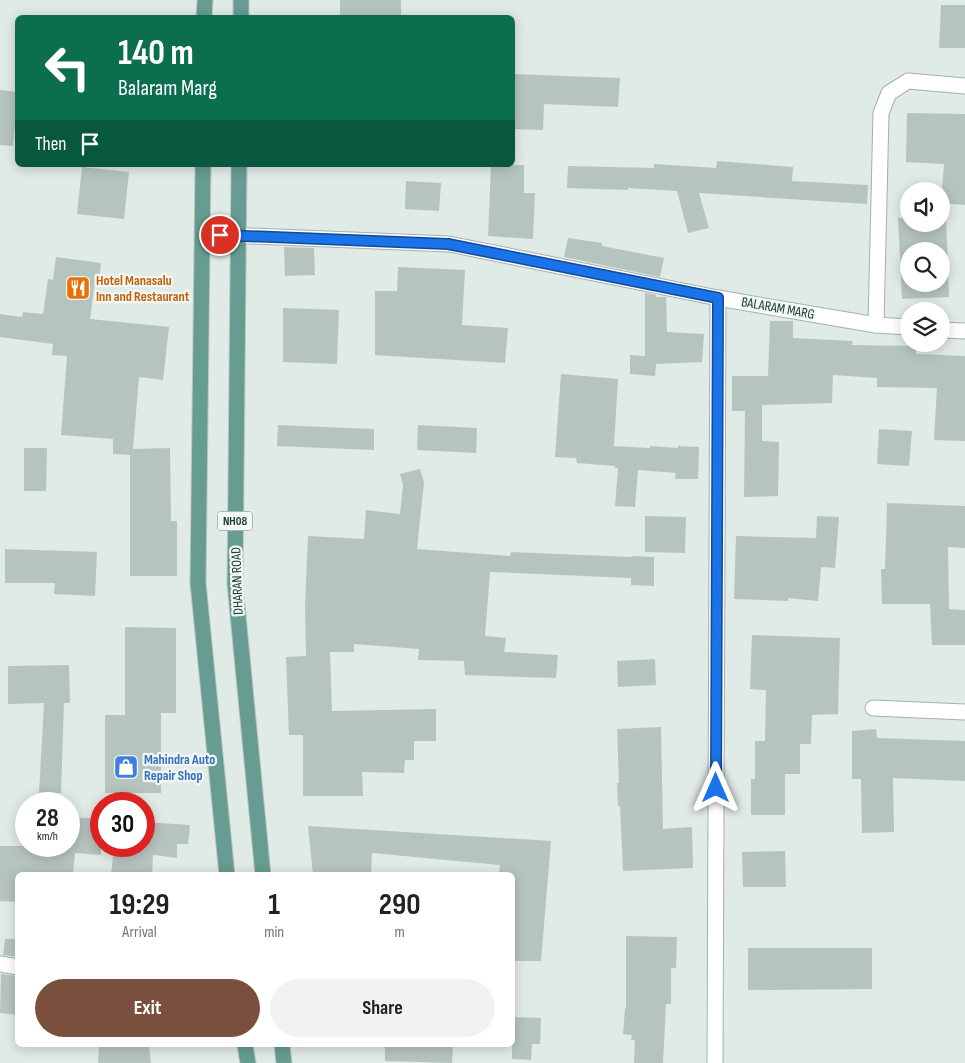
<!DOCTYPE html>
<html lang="en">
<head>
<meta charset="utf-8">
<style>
	body { margin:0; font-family:"Sofia Sans Condensed",sans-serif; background:#f2f2f2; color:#222; height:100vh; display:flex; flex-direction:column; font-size:19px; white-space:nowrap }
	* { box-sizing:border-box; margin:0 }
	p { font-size:16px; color:#767676 }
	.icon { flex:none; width:28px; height:28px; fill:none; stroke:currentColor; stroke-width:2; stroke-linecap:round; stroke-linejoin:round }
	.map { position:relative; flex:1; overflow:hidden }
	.drawer { position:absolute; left:15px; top:872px; width:500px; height:175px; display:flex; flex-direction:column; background:#fff; border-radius:8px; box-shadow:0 2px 12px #0003 }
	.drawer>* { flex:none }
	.guide { position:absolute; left:15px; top:15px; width:500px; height:152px; border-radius:8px; box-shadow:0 2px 12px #0003; background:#0b6e4f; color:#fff; overflow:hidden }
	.fabs { position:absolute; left:900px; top:182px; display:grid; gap:10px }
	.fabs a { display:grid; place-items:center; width:50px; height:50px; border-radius:50%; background:#fff; box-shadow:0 2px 12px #0003; font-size:25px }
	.speed { position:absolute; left:15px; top:792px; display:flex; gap:10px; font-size:25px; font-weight:700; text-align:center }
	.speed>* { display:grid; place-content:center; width:65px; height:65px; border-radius:50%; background:#fff; box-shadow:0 2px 12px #0003; line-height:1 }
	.speed small { font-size:12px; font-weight:400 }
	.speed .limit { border:8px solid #d22; background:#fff; color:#111 }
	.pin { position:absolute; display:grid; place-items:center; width:42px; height:42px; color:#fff; margin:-21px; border:2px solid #fff; border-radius:50%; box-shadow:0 1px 5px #0007 }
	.me { position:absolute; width:55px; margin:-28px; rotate:0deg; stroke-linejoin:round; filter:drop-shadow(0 0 4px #0008) }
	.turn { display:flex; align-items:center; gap:18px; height:105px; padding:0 20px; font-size:22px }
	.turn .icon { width:65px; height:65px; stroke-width:2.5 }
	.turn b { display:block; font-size:35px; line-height:42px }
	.then { display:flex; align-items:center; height:48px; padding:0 20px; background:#0003; gap:10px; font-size:19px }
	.eta { display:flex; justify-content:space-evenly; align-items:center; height:85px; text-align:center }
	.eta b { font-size:30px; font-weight:700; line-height:35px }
	.action { display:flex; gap:10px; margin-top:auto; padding:10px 20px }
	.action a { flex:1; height:58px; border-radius:30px; background:#7b4f3e; color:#fff; font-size:20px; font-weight:700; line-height:58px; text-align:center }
	.action a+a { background:#f2f2f2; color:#222 }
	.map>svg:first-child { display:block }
	.building { fill:#b6c4bf; fill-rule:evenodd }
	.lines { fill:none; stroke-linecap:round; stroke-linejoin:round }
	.minor-casing { stroke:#a3b1ad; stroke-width:17 }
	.primary-casing { stroke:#bdc4c2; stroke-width:17 }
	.minor { stroke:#fff; stroke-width:15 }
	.primary { stroke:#679c91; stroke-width:15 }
	.route-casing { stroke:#114b97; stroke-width:12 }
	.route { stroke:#1a73e8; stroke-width:9 }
	.labels { text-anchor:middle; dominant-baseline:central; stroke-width:4.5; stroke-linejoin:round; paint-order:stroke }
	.shield { fill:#f0f7f4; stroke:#60726d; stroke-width:1 }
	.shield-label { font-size:12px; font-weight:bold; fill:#223933 }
	.food-label { font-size:14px; font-weight:bold; fill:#c56008; stroke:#f0f7f4; text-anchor:start }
	.street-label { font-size:14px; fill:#223933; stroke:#f0f7f4 }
	.shop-label { font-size:14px; font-weight:bold; fill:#366cbe; stroke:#f0f7f4; text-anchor:start }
</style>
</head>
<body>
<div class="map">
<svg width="965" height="1063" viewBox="0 0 965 1063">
	<rect width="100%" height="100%" fill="#e0eae6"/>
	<g class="building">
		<rect x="340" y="0" width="61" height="18"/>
		<polygon points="941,5 965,5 965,48 939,48"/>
		<polygon points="512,74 620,78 618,107 544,104 543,130 512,129"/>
		<polygon points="0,90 18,92 13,146 0,145"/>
		<polygon points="907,113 965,114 965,205 941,203 944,164 906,162"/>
		<polygon points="717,161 793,167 792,181 868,185 867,204 699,193 709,228 688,233 677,191 628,188 628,190 567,188 568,166 654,168 654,164 716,168"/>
		<polygon points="491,165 524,165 524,193 535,193 533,239 488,236"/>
		<polygon points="82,167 129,172 124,219 77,214"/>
		<polygon points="406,181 441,183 439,211 405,209"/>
		<path d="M941 216H946L949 297 902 299 898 218H909V224H941ZM909 251H941V284H909Z"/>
		<polygon points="568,238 602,243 602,246 664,258 660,277 564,257"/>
		<polygon points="284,247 314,248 315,275 285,276"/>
		<polygon points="56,257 101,263 99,282 95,281 90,319 169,327 163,380 139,377 133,449 170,448 171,521 177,521 177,576 130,576 130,455 113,454 113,439 61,435 67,356 52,355 53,344 0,337 0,314 22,317 23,312 43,314 48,279 53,280"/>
		<polygon points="398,267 465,270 462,325 508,328 505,363 375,355 375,291 397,291"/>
		<polygon points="645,293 656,295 656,297 666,297 667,332 704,334 702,362 656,364 655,376 630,374 630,355 645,356"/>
		<polygon points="283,308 339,310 337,364 283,362"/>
		<polygon points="770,321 793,321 793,338 853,341 852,345 916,346 916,354 965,356 965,441 934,440 937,388 877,387 877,378 833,375 832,403 762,405 762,441 779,442 778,496 744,497 745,411 732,411 732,376 768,376"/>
		<polygon points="561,374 618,379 614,446 650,448 650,446 678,448 678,446 699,447 698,479 675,479 676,473 638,470 635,507 615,506 618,468 615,468 615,466 577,463 576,458 555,457"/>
		<polygon points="278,425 374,429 374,450 277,446"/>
		<polygon points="418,425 477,428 476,453 417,450"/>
		<polygon points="879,429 912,431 909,466 877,464"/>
		<polygon points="24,448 47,448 46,491 24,491"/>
		<polygon points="420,469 424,482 417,549 510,556 511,552 632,557 632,556 654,557 654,586 631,585 631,578 490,572 485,636 506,638 504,652 558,655 556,678 465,675 464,661 418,660 419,649 354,644 354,652 330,652 332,711 436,709 436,741 414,741 414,760 405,760 404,773 362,772 363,796 303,796 303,735 289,735 286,657 306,656 305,606 308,536 364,539 366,510 400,514 403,485 400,474"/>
		<polygon points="887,503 965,506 965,548 948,547 949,609 965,610 965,645 932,645 930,604 882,604 881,569 885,569"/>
		<polygon points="645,516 686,517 685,553 645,552"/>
		<polygon points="817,516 839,517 835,568 821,567 818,601 788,598 788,601 734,599 736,536 816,538"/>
		<polygon points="5,549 97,552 95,596 54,594 55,583 5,583"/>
		<polygon points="125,627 176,628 176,713 161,713 161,793 105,793 105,715 125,715"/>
		<polygon points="752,635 840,638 838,714 812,715 811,744 800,744 800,774 785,774 785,815 751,815 751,779 755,779 755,741 765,741 766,690 750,689"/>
		<polygon points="655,659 656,685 618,687 617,661"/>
		<polygon points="69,665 70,703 64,703 61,793 39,793 44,703 8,704 8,666"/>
		<polygon points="661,727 663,829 692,827 693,868 623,871 620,806 618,806 617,783 619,783 617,729"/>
		<polygon points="876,729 877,738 965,741 965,781 893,778 894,832 862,833 861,779 852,779 852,731"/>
		<polygon points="69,817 101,819 101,855 75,853 73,875 18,875 18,902 0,901 0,846 69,846"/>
		<polygon points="144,822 190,825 188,844 177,844 177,858 153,855 152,875 111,875 114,846 144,846"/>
		<polygon points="308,826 551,841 541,961 512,961 512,875 499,875 500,865 372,853 371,875 313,875"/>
		<polygon points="785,851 786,887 743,887 742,852"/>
		<polygon points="626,936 677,937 676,968 671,968 671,1004 666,1004 663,1063 634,1063 635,1040 631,1040 632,1035 623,1034 625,1008 626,1008"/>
		<polygon points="5,939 18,939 18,957 3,955"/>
		<polygon points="748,948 872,948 872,989 748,990"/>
		<polygon points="1,974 18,976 18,1015 0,1013"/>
		<polygon points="512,1017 541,1018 540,1044 532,1044 531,1060 512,1059"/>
		<polygon points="99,1045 149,1045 151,1063 98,1063"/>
		<polygon points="385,1045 453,1045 452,1063 385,1061"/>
	</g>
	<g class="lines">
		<defs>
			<g id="minor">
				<polyline points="202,234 449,244 718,298 876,325 909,327"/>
				<polyline points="876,325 881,113 889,93 908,81 965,86"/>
				<polyline points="941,330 965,331"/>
				<polyline points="873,708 965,712"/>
				<polyline points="0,964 18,967"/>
				<polyline points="715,1063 718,298"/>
			</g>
			<g id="primary">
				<polyline points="204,18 205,0"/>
				<polyline points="241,18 241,0"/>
				<polyline points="203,165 198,583 227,875"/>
				<polyline points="239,165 235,584 263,875"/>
				<polyline points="245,1045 248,1063"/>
				<polyline points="282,1045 284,1063"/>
			</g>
		</defs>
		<use href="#minor" class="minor-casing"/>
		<use href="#primary" class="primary-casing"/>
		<use href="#minor" class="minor"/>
		<use href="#primary" class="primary"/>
	</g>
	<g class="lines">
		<defs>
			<polyline id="route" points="220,235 448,244 718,298 716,788"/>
		</defs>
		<use href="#route" class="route-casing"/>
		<use href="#route" class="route"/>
	</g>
	<defs>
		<symbol id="restaurant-square" viewBox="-11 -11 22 22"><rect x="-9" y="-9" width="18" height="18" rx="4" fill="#e8710a" stroke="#f0f7f4"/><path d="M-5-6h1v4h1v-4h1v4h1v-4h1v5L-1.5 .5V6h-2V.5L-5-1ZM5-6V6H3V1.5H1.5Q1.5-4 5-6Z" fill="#fff"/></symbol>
		<symbol id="shop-square" viewBox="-11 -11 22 22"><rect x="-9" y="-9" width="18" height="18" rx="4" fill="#3f7fe0" stroke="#f0f7f4"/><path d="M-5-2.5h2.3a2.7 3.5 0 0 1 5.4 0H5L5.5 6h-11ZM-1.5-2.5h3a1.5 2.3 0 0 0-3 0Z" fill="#fff"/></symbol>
	</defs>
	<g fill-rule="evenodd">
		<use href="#restaurant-square" x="64" y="274" width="28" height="28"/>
		<use href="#shop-square" x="112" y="753" width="28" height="28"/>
	</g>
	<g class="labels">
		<rect class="shield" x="217.5" y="511.5" width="35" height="19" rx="4"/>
		<g class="shield-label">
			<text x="235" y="521">NH08</text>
		</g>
		<g class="food-label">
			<text x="96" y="280">Hotel Manasalu<tspan x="96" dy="16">Inn and Restaurant</tspan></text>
		</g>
		<g class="street-label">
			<text transform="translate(778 308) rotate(10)">BALARAM MARG</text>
			<text transform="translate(237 581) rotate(-92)">DHARAN ROAD</text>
		</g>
		<g class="shop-label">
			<text x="144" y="759">Mahindra Auto<tspan x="144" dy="16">Repair Shop</tspan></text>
		</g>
	</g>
</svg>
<div class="fabs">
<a><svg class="icon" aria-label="sound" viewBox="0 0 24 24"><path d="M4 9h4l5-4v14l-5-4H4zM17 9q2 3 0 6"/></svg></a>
<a><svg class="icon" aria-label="search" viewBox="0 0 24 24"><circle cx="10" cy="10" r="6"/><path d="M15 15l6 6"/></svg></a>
<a><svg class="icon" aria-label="layers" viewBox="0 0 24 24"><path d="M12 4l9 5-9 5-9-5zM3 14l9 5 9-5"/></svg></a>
</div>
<div class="speed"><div>28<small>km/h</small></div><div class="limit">30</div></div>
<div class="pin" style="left:220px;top:235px;background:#d93025"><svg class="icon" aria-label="arrive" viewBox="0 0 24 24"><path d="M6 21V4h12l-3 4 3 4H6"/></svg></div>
<svg class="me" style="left:716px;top:788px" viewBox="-20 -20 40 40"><path d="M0-17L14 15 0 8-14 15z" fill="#1a73e8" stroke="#fff" stroke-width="4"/></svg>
<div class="guide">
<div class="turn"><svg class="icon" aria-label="left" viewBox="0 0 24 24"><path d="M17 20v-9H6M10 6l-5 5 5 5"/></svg><div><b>140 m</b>Balaram Marg</div></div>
<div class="then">Then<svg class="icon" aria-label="arrive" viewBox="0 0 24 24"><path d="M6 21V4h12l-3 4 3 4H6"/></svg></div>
</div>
<section class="drawer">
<div class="eta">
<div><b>19:29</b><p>Arrival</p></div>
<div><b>1</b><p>min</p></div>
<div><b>290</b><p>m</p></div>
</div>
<div class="action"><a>Exit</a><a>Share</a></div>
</section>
</div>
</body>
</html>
